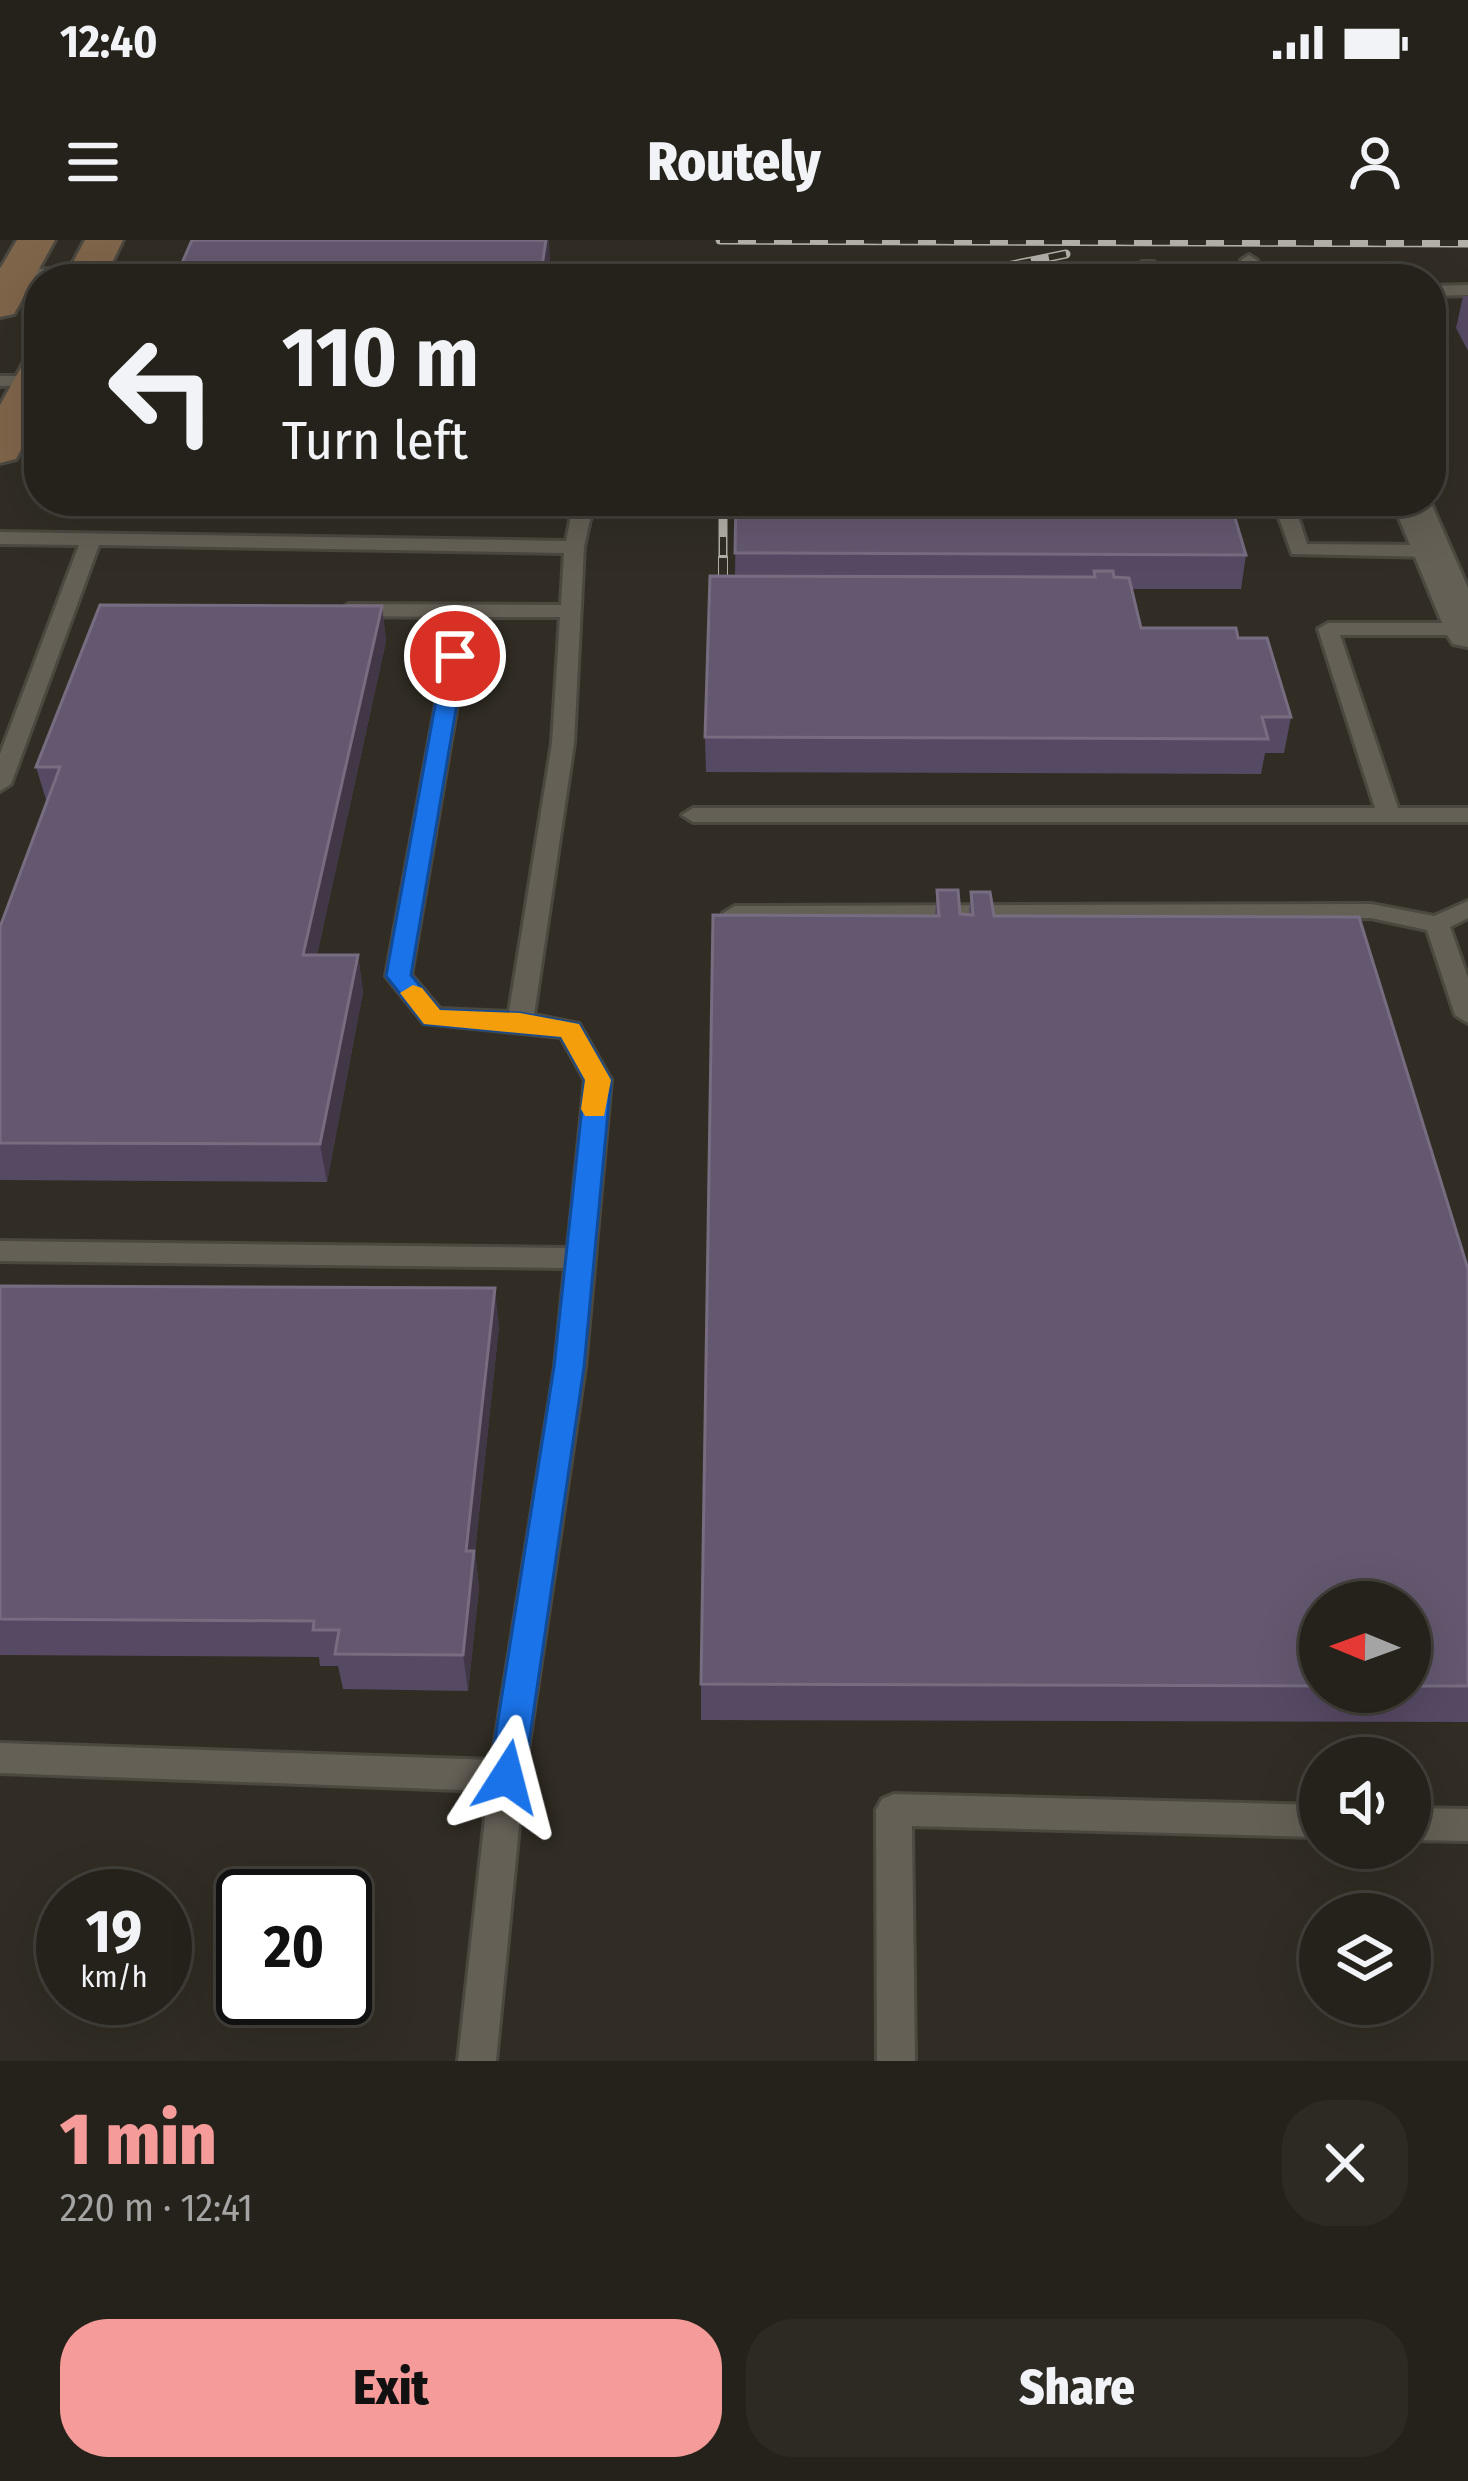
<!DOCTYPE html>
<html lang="en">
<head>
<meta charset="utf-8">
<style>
	body { margin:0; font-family:"Fira Sans Condensed",sans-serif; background:#2d2a24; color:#f1f3f6; height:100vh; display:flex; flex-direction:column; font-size:45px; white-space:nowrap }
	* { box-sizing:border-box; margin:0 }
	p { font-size:39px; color:#a3a4a3 }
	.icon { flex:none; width:66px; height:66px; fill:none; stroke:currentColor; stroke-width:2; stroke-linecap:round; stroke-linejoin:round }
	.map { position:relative; height:1821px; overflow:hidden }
	.side { display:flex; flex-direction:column; background:#25221b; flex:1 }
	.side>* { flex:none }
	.banner { position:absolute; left:24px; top:24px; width:1422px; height:252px; border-radius:48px; box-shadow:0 12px 48px #0002,0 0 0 3px #423f3a; background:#25221b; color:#f1f3f6; overflow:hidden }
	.needle { width:78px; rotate:271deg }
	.tools { position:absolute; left:1299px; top:1341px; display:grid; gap:24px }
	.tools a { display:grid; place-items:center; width:132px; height:132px; border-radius:50%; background:#25221b; box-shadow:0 12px 48px #0002,0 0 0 3px #423f3a; font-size:60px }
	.speed { position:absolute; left:36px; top:1629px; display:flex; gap:24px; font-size:60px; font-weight:700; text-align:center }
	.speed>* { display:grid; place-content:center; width:156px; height:156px; border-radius:50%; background:#25221b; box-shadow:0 12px 48px #0002,0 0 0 3px #423f3a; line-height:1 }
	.speed small { font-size:30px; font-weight:400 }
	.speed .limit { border:6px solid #111; border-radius:18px; background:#fff; color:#111 }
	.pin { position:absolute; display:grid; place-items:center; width:102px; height:102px; color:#fff; margin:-51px; border:6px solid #fff; border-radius:50%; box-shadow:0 3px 12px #0007 }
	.me { position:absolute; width:132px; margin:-66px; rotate:9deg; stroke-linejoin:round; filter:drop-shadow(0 0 9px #0008) }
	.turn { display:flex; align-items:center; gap:42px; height:252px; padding:0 60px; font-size:54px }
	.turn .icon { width:156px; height:156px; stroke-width:2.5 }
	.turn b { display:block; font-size:84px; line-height:102px }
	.round { display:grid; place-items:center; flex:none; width:126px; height:126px; border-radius:48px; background:#2d2a24 }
	.overview { display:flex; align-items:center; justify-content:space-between; height:204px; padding:0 60px }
	h1 { font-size:72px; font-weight:800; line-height:90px; color:#f59b99 }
	.cta { display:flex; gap:24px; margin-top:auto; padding:24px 60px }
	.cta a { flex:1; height:138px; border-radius:48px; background:#f59b99; color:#111; font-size:48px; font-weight:800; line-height:138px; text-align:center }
	.cta a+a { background:#2d2a24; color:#f1f3f6 }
	.status { display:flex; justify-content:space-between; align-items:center; height:84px; padding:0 60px; background:#25221b; direction:ltr }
	.status svg { height:33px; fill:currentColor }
	header { display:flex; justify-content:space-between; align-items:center; height:156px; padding:0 60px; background:#25221b; font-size:54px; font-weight:800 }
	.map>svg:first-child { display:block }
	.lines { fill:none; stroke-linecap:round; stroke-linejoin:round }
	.lane-casing { stroke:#4b4840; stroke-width:6 }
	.street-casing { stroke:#4b4840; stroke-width:6 }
	.secondary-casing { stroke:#4b4840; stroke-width:6 }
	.lane { fill:#656056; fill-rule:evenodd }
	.street { fill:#656056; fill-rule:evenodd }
	.secondary { fill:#7f654a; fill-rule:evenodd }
	.rail-far1-casing { stroke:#b3b0a9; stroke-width:9 }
	.rail-casing { stroke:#b3b0a9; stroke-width:10 }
	.rail-far1 { stroke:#312d24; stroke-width:6; stroke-dasharray:18; stroke-linecap:butt }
	.rail { stroke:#312d24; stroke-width:8; stroke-dasharray:22; stroke-linecap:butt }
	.wall { fill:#564964; fill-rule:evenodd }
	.shaded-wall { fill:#413746 }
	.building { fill:#645870; stroke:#776c80; stroke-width:3 }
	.route { fill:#1a73e8; stroke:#114b97; stroke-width:3 }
	.slow { fill:#f59e0b }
</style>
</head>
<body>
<div class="status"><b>12:40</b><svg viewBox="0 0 49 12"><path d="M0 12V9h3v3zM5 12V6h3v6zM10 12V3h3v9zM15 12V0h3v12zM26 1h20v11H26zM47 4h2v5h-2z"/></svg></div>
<header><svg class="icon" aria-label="menu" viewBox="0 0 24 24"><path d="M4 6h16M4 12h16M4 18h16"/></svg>Routely<svg class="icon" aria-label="person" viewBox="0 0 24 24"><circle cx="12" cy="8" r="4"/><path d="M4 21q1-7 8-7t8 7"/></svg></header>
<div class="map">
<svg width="1468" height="1821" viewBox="0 0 1468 1821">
	<rect width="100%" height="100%" fill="#312d24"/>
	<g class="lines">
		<defs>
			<g id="lane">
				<polygon points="1249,15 1257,20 1264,39 1248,39 1241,20"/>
				<polygon points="1142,22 1154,22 1161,39 1145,39"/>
				<polygon points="0,27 86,31 94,36 0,37"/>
				<polygon points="1468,45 1468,55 1431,56 1431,46"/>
				<polygon points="0,136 34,136 39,137 39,145 0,146"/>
				<path d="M574 261H594L584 307 574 503 534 775 579 784 611 840 585 1127 524 1536 496 1821H458L488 1551 0 1533V1503L492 1520 555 1127 565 1028 0 1021V1001L568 1008 585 840 561 797 424 783 386 736 452 377 349 376 339 370 349 364 561 365 564 313 99 305 11 544 0 551V514L79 305 0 304V292L566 301ZM472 377H560L552 503 509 772 440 769 411 735Z"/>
				<polygon points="1273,261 1293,261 1307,304 1433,305 1443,311 1433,317 1292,314"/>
				<polygon points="1328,383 1468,383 1468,395 1340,395 1398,568 1468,568 1468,582 693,582 682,575 693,568 1375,568 1318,389"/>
				<polygon points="1468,661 1468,678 1450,687 1468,738 1468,783 1455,775 1427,690 1371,678 735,680 723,673 735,666 1371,664 1434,676"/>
				<polygon points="894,1554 1320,1565 1320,1597 912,1586 915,1821 877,1821 876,1570 882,1559"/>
				<polygon points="1410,1568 1468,1569 1468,1601 1410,1600"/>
			</g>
			<polygon id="street" points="1392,261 1430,261 1468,348 1468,407 1453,404 1447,395"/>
			<g id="secondary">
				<polygon points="17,0 55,0 14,74 0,77 0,29"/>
				<polygon points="85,0 123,0 104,39 64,39"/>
				<polygon points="39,118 39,175 16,219 0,223 0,165 24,122"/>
			</g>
		</defs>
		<use href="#lane" class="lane-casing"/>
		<use href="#street" class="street-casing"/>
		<use href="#secondary" class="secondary-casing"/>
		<use href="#lane" class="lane"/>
		<use href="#street" class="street"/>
		<use href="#secondary" class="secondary"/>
		<defs>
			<g id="rail-far1">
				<polyline points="720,0 1468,3"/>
				<polyline points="943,39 1066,14"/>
				<polyline points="723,261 723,321"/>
			</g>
			<polyline id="rail" points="723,318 723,340"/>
		</defs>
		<use href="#rail-far1" class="rail-far1-casing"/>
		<use href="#rail" class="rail-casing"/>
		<use href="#rail-far1" class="rail-far1"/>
		<use href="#rail" class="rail"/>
	</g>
	<g class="wall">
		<polygon points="1463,56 1468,56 1468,111 1456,88"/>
		<polygon points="116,261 512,261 510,270 117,268"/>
		<polygon points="736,261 1246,315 1241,349 1131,349 1141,388 1238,398 1291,477 1284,513 1265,513 1261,534 706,532 705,497 735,336"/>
		<polygon points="382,366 386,401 317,715 358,715 363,752 327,942 0,940 0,687 47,563 36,527"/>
		<path d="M937 650 960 674H969L971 652 994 676 1468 1029V1482L701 1480V1444L935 676ZM1320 1362H1410V1452H1320Z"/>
		<polygon points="0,1046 499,1086 475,1312 479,1348 468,1451 343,1449 338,1426 320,1426 319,1417 0,1415"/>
	</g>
	<g class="shaded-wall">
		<polygon points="546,0 549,0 550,19 547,39 540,39"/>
		<polygon points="382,366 386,401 309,752 303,715"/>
		<polygon points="358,715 363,752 327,942 320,904"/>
		<polygon points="495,1048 499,1086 475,1312 479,1348 468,1451 463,1415 466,1311"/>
	</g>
	<g class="building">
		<polygon points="192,0 546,0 540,39 175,39"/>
		<polygon points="736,261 1230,261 1246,315 735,313"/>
		<polygon points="1094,331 1113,331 1114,337 1129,338 1141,388 1236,388 1238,398 1267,398 1291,477 1262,477 1268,499 705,497 710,336 1095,337"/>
		<polygon points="100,365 382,366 303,715 358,715 320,904 0,903 0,687 60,527 36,527"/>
		<polygon points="937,650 958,650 960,674 973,675 971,652 990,652 994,676 1359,677 1468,1029 1468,1446 1410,1446 1410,1362 1320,1362 1320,1446 701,1444 713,675 939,676"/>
		<polygon points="0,1046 495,1048 466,1311 474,1311 463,1415 335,1414 339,1390 313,1390 314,1381 0,1379"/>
	</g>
	<polygon class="route" points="455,410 465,416 411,735 440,770 520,773 579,784 611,840 584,1127 524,1537 519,1548 507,1552 494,1548 489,1537 554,1127 585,840 561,797 424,784 386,736 444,416"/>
	<polygon class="slow" points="413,745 422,748 440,770 520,773 579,784 611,840 604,876 585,876 581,869 585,840 561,797 424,784 400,753"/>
</svg>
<div class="tools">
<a><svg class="needle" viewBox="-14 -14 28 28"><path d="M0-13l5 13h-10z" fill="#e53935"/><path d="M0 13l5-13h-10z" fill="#a3a4a3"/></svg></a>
<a><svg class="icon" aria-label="sound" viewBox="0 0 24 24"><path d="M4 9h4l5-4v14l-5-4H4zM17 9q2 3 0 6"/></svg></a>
<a><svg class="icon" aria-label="layers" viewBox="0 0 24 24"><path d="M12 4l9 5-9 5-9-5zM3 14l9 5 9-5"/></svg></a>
</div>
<div class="speed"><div>19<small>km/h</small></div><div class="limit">20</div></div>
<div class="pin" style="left:455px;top:416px;background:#d93025"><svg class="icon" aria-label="arrive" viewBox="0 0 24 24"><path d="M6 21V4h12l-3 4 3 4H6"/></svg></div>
<svg class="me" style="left:507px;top:1537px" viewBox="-20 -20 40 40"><path d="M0-17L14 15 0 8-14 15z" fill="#1a73e8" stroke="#fff" stroke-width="4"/></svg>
<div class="banner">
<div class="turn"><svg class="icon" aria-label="left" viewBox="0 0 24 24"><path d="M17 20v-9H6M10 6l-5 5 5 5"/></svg><div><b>110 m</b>Turn left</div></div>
</div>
</div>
<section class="side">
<div class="overview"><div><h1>1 min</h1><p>220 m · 12:41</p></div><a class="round"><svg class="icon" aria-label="close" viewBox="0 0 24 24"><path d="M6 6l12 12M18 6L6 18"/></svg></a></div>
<div class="cta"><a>Exit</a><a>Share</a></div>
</section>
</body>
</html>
